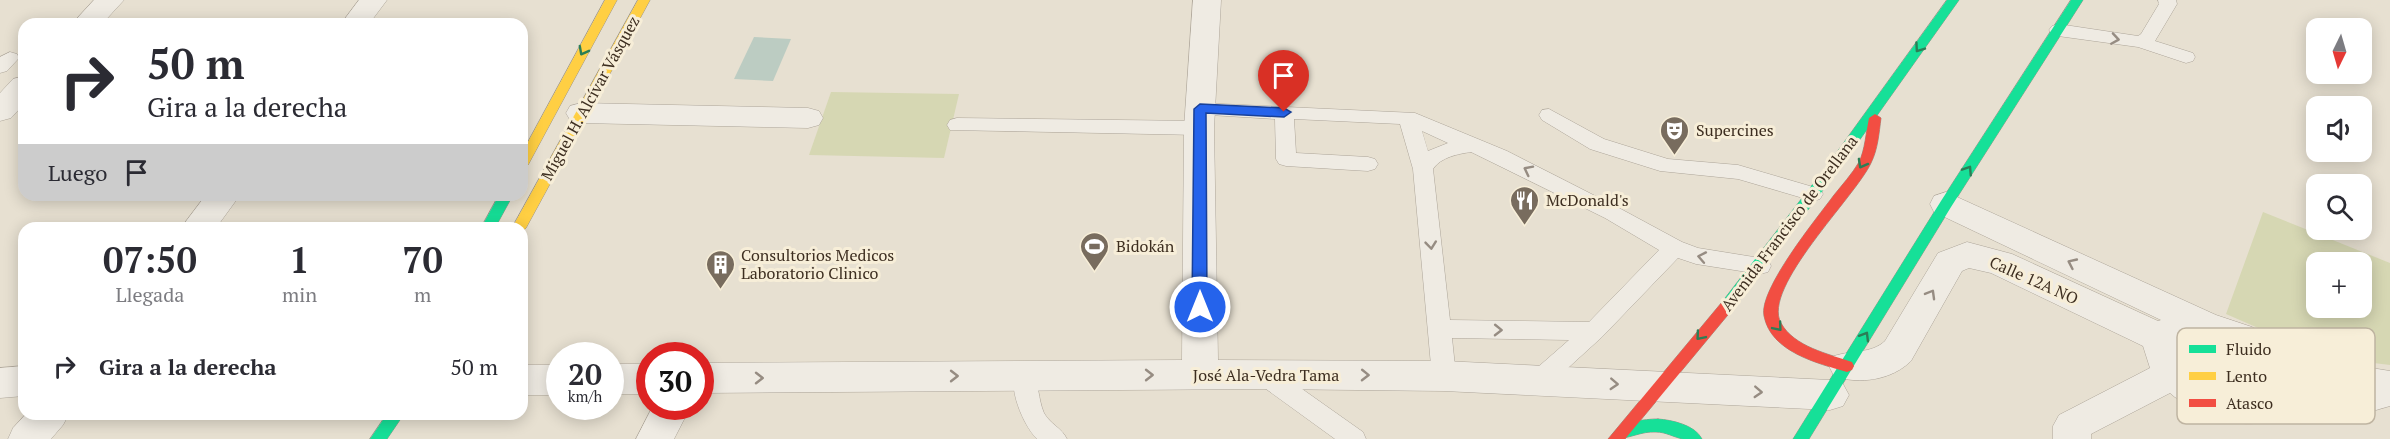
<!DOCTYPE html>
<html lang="es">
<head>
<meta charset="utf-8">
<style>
	body { margin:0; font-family:"PT Serif",serif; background:#f2f2f3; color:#2b2b33; height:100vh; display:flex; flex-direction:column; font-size:22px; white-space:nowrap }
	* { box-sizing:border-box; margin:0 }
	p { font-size:20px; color:#7c7c81 }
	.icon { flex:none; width:33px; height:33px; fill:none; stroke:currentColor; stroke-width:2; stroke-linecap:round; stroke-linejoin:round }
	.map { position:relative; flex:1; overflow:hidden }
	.details { position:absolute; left:18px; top:222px; width:510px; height:198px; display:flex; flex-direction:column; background:#fff; border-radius:18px; box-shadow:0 3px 15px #0003 }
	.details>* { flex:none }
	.hud { position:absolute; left:18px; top:18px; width:510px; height:183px; border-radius:18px; box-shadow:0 3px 15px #0003; background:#fff; color:#2b2b33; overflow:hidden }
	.needle { width:39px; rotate:185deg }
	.fabs { position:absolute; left:2306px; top:18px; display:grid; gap:12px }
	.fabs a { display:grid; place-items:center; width:66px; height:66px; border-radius:12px; background:#fff; box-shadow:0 3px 15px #0003; font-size:30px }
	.speed { position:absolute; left:546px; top:342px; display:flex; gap:12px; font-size:30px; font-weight:700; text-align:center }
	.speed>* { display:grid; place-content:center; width:78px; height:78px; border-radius:50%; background:#fff; box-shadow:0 3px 15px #0003; line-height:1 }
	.speed small { font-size:15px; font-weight:400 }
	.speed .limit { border:9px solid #d22; background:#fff; color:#111 }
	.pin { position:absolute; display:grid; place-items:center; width:51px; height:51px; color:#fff; margin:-62px -26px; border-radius:50% 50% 50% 0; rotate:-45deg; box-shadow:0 0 6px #0007 }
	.pin .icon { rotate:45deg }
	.me { position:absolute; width:66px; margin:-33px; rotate:0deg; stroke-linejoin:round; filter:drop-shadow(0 0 4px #0008) }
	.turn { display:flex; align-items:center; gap:21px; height:126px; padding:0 30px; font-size:27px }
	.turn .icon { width:78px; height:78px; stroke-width:2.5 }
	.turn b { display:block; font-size:42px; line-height:51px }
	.then { display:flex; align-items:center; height:57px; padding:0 30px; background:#0003; gap:12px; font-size:22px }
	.eta { display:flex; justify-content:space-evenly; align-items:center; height:102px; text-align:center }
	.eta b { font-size:36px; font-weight:700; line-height:42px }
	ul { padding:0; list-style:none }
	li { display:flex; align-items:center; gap:18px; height:84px; padding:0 30px }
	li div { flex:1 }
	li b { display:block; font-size:22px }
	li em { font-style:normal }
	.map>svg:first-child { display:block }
	.green { fill:#d6d7b3; fill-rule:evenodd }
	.water { fill:#bcccc2 }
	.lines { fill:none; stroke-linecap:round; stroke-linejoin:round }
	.lane-casing { stroke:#ada599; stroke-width:1 }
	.street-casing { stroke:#ada599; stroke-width:1 }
	.fast-casing { stroke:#9c958a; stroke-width:1 }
	.slow-casing { stroke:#9c958a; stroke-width:1 }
	.jam-casing { stroke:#9c958a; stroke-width:1 }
	.lane { fill:#efebe3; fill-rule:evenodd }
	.street { fill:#efebe3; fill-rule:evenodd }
	.fast { fill:#16e098; fill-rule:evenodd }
	.slow { fill:#ffcf43; fill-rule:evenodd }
	.jam { fill:#f24e42; fill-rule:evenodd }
	.oneway { stroke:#968c82 }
	.oneway2 { stroke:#2b7e56 }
	.route { fill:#2563eb; stroke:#184099; stroke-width:1.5 }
	.labels { text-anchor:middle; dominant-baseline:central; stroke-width:6; stroke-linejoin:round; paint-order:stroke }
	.street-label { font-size:16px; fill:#3d2e20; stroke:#f7eed8 }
	.poi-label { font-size:16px; fill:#3d2e20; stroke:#f7eed8; text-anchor:start }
	.key { fill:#f7eed8; stroke:#bfb4a1; stroke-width:1.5 }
	.key-label { font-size:16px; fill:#3d2e20 }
</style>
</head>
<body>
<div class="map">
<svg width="2390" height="439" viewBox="0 0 2390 439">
	<rect width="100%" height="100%" fill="#e7e0d1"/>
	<g class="green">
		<polygon points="831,92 959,94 944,158 809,155"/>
		<path d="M2263 212 2390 263V365L2325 357 2226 314ZM2316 262H2361V308H2316Z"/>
	</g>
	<polygon class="water" points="754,37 791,39 773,81 734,79"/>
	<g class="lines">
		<defs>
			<g id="lane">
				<polygon points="2158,0 2176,0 2177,4 2155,41 2193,53 2195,57 2193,61 2186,63 2138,47 2058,36 2052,34 2049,30 2052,26 2058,24 2138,36 2141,34 2159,4"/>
				<polygon points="10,52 17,54 19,58 7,71 0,73 0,57"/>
				<path d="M1200 103 1415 113 1507 151 1619 208 1682 242 1698 248 1760 258 1768 260 1771 266 1768 272 1760 274 1696 264 1678 258 1602 337 1546 388 1538 390 1530 388 1526 381 1530 374 1569 340 1452 338 1456 376 1452 383 1444 385 1436 383 1432 376 1413 169 1400 124 1294 119 1296 153 1368 157 1375 159 1378 164 1375 169 1368 171 1286 166 1279 164 1276 159 1275 119 1193 114 1190 109 1193 104ZM1422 131 1448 143 1428 151ZM1471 152 1605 218 1659 250 1589 322 1450 320 1433 169C1441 157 1458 154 1471 152Z"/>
				<polygon points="1549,109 1604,139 1668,159 1738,165 1820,189 1823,194 1820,199 1813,201 1738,179 1660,171 1590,149 1542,120 1539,115 1542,110"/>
				<polygon points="957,118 1199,121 1206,123 1209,128 1206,133 1199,135 950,130 947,125 950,120"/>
				<polygon points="1263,365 1271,367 1363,432 1366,439 1335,439 1255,381 1251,374 1255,367"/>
				<path d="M1024 367 1032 369C1039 383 1038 399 1044 413 1050 424 1062 428 1067 439H1037C1023 425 1007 387 1016 369Z"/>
			</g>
			<g id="street">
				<polygon points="94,0 124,0 102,24 72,24"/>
				<polygon points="359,0 387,0 369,24 341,24"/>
				<polygon points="1193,0 1221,0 1214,128 1218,360 1444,361 1830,380 1843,384 1849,395 1843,406 1830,410 1444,391 1263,389 700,393 700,363 1182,360 1184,128"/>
				<polygon points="24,76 24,104 11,118 0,121 0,93 13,79"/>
				<polygon points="581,103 808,108 819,111 823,118 819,125 808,128 581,123 570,120 566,113 570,106"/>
				<path d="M1946 192 2216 315 2252 327 2278 345 2353 365 2390 371V406C2366 413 2343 420 2318 422 2305 423 2290 416 2277 418 2273 419 2268 422 2264 422 2234 429 2192 413 2170 393L2091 434V439H2053V426L2059 415 2150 368 2143 346 1991 273 1969 268 1962 271 1911 361C1892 380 1859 385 1834 376L1829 366 1834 356C1852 350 1871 354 1885 341L1938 253 1967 242 2012 254 2158 321 2161 320 1934 212 1930 204 1934 196ZM2188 338C2214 338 2266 357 2263 390 2238 401 2178 374 2180 344ZM2299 379 2333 389 2316 392 2300 390Z"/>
				<polygon points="206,195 240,195 216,228 181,228"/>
				<rect x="610" y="364" width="40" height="30"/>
				<rect x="522" y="365" width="38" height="30"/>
				<polygon points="24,366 24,396 0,398 0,368"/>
				<polygon points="653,406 691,406 674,439 636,439"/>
				<polygon points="26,414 69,414 63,425 51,439 8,439 13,428"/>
			</g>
			<g id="fast">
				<polygon points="1947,0 1959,0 1839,169 1732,310 1722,310 1720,306 1722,302 1829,163"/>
				<polygon points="2071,0 2083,0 1951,207 1809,439 1793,439 1941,201"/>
				<polygon points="499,195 513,195 495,228 481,228"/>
				<polygon points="387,414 404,414 387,439 370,439"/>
				<path d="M1658 419C1672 420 1695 425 1702 439 1696 439 1689 439 1683 439 1673 437 1666 432 1656 432 1641 431 1629 439 1614 439L1612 435C1619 422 1645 419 1658 419Z"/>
			</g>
			<g id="slow">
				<polygon points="605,0 617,0 528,165 522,169 522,153"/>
				<polygon points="638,0 650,0 526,228 522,232 522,228 512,228"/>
			</g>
			<g id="jam">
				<path d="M1875 114 1881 118C1879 133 1878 149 1871 163 1856 196 1761 288 1781 323 1794 347 1829 354 1852 362L1854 366 1852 370 1847 372C1817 363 1771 352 1764 316 1758 290 1817 218 1834 195 1842 185 1852 174 1859 162 1865 150 1866 132 1869 118Z"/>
				<polygon points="1727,301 1732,302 1734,306 1732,310 1625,439 1608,439 1722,302"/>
			</g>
		</defs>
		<use href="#lane" class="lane-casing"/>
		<use href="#street" class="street-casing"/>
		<use href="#fast" class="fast-casing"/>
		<use href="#slow" class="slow-casing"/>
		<use href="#jam" class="jam-casing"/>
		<use href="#lane" class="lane"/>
		<use href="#street" class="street"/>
		<use href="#fast" class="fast"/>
		<use href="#slow" class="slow"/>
		<use href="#jam" class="jam"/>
	</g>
	<defs><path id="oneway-chevron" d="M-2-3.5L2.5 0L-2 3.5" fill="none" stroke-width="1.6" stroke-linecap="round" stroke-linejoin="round" transform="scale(1.5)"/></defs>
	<g class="oneway">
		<use href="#oneway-chevron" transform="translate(2115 39) rotate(9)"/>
		<use href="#oneway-chevron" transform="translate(1528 170) rotate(-153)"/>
		<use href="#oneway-chevron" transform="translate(1431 245) rotate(84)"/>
		<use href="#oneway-chevron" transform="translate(1702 257) rotate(-169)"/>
		<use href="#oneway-chevron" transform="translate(2072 263) rotate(-155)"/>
		<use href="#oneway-chevron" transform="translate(1931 294) rotate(-60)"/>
		<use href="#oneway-chevron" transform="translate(1498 330) rotate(1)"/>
		<use href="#oneway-chevron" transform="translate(1149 375)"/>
		<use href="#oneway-chevron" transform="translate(1365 375) rotate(1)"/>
		<use href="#oneway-chevron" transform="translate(954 376)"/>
		<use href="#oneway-chevron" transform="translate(759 378)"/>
		<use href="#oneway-chevron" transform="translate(1614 384) rotate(3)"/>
		<use href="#oneway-chevron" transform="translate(1758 392) rotate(3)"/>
	</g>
	<g class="oneway2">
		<use href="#oneway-chevron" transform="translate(1919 48) rotate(125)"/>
		<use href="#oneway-chevron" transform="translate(583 51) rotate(118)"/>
		<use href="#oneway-chevron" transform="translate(1862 164) rotate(119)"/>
		<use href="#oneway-chevron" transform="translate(1968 170) rotate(-57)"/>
		<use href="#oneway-chevron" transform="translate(1778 327) rotate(50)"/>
		<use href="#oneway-chevron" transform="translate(1700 336) rotate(130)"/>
		<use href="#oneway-chevron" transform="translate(1865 336) rotate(-59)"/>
	</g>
	<polygon class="route" points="1200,104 1284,108 1291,112 1284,117 1206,113 1207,307 1205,311 1195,311 1192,307 1194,109"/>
	<defs>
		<symbol id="theatre-pin" viewBox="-11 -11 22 30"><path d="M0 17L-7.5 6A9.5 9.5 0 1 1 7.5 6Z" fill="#786c5e" stroke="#f7eed8"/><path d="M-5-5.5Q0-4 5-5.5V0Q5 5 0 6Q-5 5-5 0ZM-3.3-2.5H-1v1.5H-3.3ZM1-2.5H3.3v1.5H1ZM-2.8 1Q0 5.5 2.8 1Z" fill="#fff"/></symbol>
		<symbol id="restaurant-pin" viewBox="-11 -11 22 30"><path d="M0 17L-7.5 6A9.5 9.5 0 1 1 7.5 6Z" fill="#786c5e" stroke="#f7eed8"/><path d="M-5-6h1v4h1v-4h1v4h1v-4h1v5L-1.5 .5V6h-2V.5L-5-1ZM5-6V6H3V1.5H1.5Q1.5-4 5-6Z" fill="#fff"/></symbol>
		<symbol id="stadium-pin" viewBox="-11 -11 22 30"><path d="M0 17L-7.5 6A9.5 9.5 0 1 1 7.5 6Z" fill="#786c5e" stroke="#f7eed8"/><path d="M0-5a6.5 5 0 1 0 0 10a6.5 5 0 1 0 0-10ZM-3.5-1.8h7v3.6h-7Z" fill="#fff"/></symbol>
		<symbol id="building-pin" viewBox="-11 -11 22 30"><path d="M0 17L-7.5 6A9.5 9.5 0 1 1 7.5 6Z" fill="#786c5e" stroke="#f7eed8"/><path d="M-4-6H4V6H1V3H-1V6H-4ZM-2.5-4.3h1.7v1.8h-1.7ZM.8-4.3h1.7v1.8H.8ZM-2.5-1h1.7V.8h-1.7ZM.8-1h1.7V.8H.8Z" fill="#fff"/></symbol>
	</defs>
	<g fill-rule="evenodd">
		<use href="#theatre-pin" x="1658" y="114" width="33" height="45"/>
		<use href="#restaurant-pin" x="1508" y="184" width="33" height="45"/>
		<use href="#stadium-pin" x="1078" y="230" width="33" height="45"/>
		<use href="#building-pin" x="704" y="248" width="33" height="45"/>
	</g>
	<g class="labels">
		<g class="street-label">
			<text transform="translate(590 98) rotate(-61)">Miguel H. Alcívar Vásquez</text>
			<text transform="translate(1789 223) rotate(-53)">Avenida Francisco de Orellana</text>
			<text transform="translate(2034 280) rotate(24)">Calle 12A NO</text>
			<text x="1266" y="375">José Ala-Vedra Tama</text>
		</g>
		<g class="poi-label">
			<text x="1696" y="130">Supercines</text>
			<text x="1546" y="200">McDonald's</text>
			<text x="1116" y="246">Bidokán</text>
			<text x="741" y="255">Consultorios Medicos<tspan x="741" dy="18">Laboratorio Clinico</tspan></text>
		</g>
	</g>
	<rect x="2177" y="328" width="198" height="96" rx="9" class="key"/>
	<rect x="2189" y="345" width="27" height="8" fill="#16e098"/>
	<rect x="2189" y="372" width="27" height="8" fill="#ffcf43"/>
	<rect x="2189" y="399" width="27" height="8" fill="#f24e42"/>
	<g class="key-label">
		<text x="2226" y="355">Fluido</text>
		<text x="2226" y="382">Lento</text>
		<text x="2226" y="409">Atasco</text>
	</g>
</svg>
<div class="fabs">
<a><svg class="needle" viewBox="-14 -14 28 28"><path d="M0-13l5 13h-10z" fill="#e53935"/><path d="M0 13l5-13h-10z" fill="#7c7c81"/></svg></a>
<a><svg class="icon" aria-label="sound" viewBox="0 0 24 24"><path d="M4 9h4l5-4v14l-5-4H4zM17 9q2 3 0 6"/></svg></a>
<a><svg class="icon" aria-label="search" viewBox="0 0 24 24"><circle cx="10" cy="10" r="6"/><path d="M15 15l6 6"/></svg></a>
<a>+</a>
</div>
<div class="speed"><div>20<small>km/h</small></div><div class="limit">30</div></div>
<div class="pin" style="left:1284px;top:112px;background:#d93025"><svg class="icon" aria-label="arrive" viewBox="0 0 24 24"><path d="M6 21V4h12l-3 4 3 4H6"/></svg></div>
<svg class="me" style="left:1200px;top:307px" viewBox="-20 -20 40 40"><circle r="17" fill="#2563eb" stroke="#fff" stroke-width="3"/><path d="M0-11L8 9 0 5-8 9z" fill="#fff"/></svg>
<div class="hud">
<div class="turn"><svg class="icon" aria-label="right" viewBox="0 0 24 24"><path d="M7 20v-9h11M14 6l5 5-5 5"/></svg><div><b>50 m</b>Gira a la derecha</div></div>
<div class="then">Luego<svg class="icon" aria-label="arrive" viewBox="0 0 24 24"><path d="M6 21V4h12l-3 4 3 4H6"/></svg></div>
</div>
<section class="details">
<div class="eta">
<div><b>07:50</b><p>Llegada</p></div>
<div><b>1</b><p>min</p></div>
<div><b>70</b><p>m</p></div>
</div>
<ul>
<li><svg class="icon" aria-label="right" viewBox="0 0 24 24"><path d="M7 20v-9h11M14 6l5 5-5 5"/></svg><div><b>Gira a la derecha</b></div><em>50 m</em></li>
</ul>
</section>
</div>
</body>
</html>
